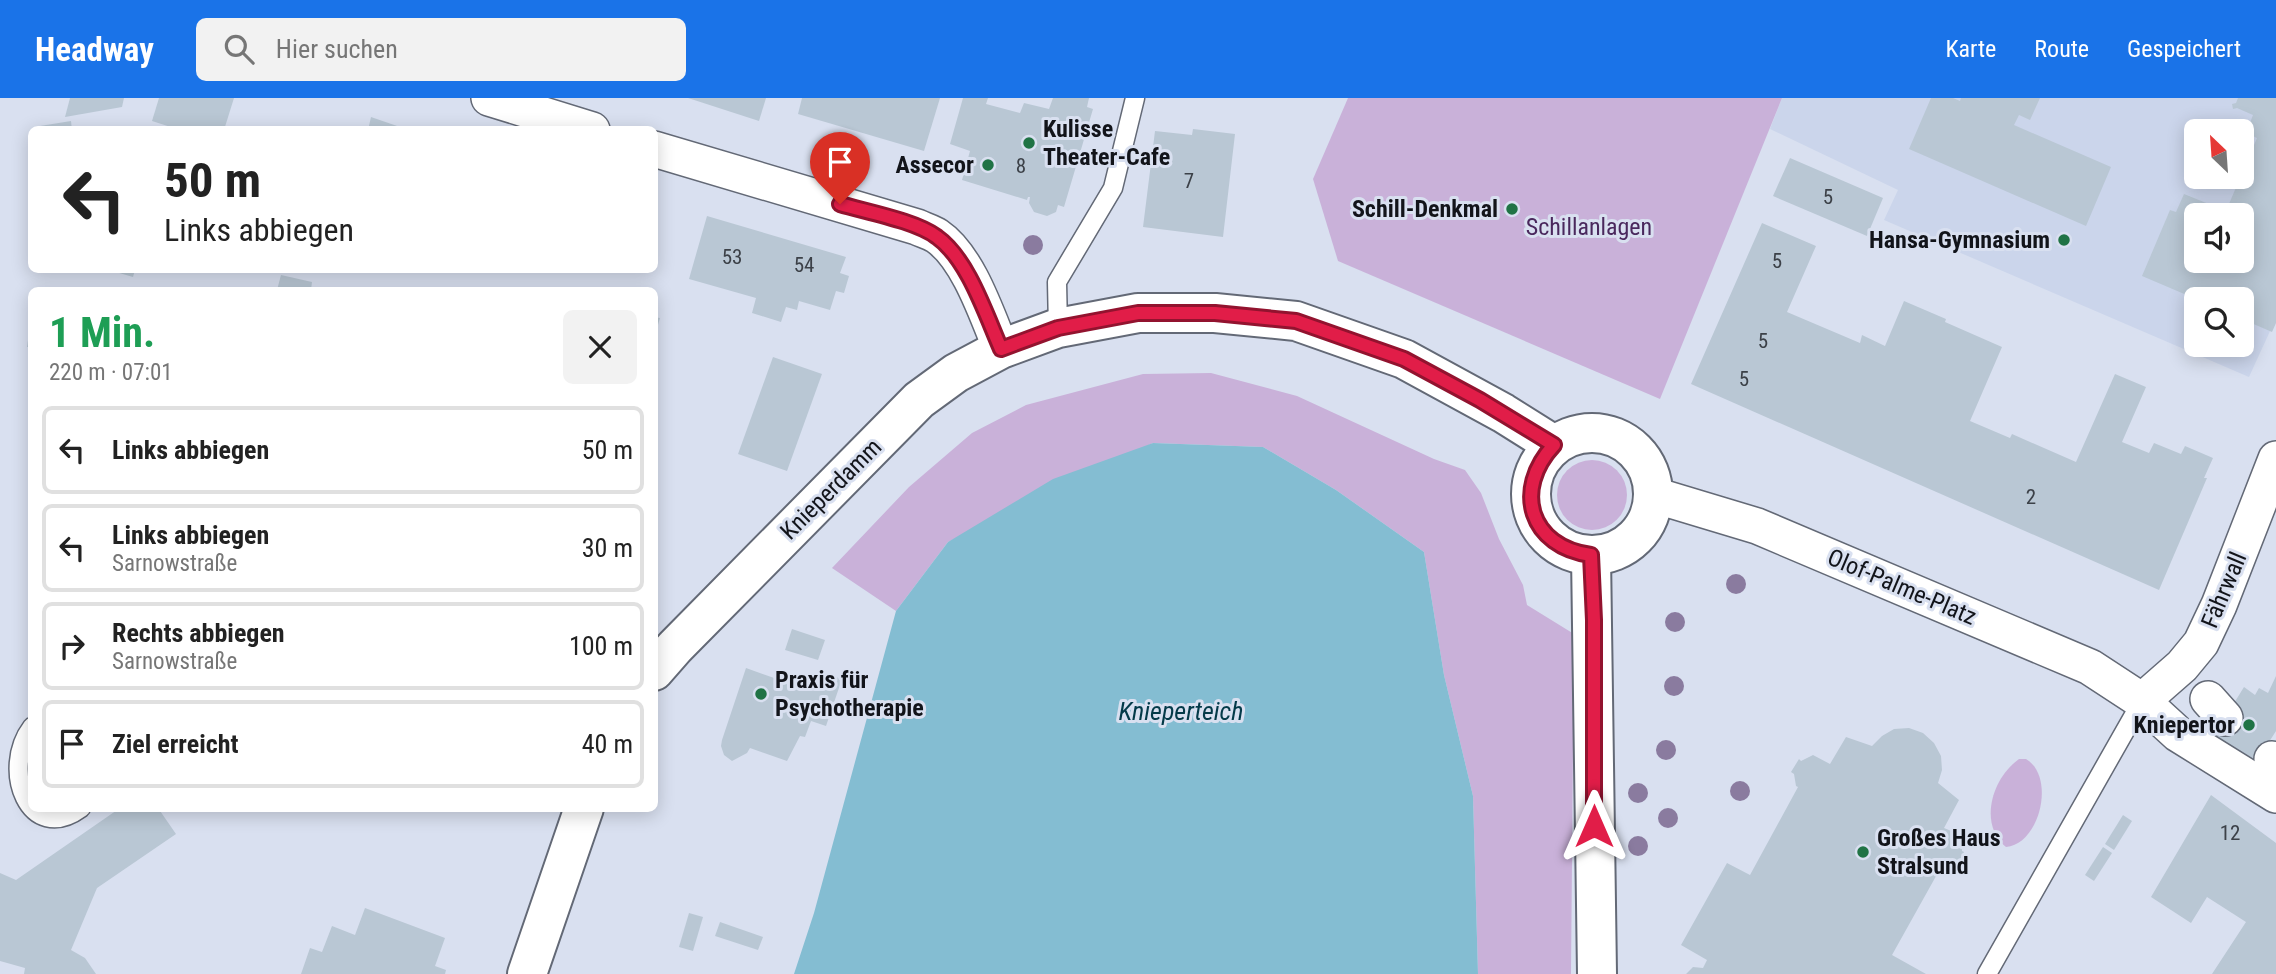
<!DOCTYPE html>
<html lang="de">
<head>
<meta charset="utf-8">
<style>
	body { margin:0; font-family:"Roboto Condensed",sans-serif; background:#f2f2f2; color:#222; height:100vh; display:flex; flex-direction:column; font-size:26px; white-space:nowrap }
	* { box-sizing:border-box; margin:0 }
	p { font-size:23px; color:#767676 }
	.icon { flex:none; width:38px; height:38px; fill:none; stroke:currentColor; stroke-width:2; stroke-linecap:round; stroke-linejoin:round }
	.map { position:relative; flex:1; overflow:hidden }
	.sheet { position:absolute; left:28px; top:189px; width:630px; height:525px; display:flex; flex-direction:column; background:#fff; border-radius:10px; box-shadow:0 4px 18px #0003 }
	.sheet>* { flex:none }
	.top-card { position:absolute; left:28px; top:28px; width:630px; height:147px; border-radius:10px; box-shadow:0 4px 18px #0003; background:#fff; color:#222; overflow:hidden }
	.needle { width:46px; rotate:335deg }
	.fabs { position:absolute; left:2184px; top:21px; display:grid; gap:14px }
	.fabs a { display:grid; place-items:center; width:70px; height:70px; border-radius:10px; background:#fff; box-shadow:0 4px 18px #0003; font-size:35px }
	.pin { position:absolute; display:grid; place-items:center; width:60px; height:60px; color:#fff; margin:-72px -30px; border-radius:50% 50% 50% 0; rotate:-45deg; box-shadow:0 0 7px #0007 }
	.pin .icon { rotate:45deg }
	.me { position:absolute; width:77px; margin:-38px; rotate:0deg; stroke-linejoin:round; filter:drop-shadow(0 0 5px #0008) }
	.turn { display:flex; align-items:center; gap:24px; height:147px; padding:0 21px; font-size:32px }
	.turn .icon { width:91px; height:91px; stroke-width:2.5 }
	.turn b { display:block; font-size:49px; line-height:60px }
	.round { display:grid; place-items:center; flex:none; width:74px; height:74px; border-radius:10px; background:#f2f2f2 }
	.head { display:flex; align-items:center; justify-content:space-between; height:119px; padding:0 21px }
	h1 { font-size:42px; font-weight:700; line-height:52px; color:#1e9e55 }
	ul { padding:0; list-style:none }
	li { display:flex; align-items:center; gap:21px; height:88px; margin:0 14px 10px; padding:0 7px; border:4px solid #e0e0e0; border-radius:10px }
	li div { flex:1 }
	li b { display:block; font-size:26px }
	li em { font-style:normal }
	header { display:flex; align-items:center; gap:42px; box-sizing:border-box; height:98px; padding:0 35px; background:#1a73e8; color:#fff }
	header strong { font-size:33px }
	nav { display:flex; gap:38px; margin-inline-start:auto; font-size:24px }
	.search { width:490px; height:63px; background:#f2f2f2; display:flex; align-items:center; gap:18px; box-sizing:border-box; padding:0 24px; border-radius:10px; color:#767676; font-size:26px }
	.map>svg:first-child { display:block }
	.built { fill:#cbd5eb; fill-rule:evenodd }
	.green { fill:#c9b1d9 }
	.water { fill:#84bdd2 }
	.building { fill:#b9c7d4; fill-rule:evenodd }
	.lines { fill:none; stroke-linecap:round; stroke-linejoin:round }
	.service-casing { stroke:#636976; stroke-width:21 }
	.minor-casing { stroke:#636976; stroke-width:38 }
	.tertiary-casing { stroke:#636976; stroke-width:42 }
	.service { stroke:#fff; stroke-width:18 }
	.minor { stroke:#fff; stroke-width:35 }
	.tertiary { stroke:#fff; stroke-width:38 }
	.tree { fill:#8a7b9f }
	.route-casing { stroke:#92132f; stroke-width:18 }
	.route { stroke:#e11d48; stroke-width:12 }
	.poi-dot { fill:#207345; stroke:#d9e0f0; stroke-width:2.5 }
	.labels { text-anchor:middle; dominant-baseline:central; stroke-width:6; stroke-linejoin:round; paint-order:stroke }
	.number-label { font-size:21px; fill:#3c4148 }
	.poi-label { font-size:24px; font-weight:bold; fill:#12141a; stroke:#d9e0f0; text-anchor:end }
	.park-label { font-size:24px; fill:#4a285d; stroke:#d9e0f0 }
	.street-label { font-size:24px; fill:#12141a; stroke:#d9e0f0 }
	.water-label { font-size:26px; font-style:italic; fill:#043a49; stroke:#d9e0f0 }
</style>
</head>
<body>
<header>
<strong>Headway</strong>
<div class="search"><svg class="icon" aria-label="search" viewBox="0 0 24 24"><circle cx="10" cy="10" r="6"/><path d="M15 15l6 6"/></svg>Hier suchen</div>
<nav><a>Karte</a><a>Route</a><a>Gespeichert</a></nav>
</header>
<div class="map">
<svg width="2276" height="876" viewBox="0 0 2276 876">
	<rect width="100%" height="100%" fill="#d9e0f0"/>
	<path class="built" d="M1782 0H2276V220L2249 279 1884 122 1898 92 1770 31ZM2196 33H2242V79H2196ZM2196 117H2242V163H2196ZM2196 201H2242V247H2196Z"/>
	<g class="green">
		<polygon points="1348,0 1782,0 1660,301 1338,163 1313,81"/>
		<polygon points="1211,275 1297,298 1434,361 1465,372 1481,395 1499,441 1523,487 1527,507 1574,536 1571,876 1478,876 1473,698 1444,577 1424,454 1336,392 1263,349 1153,345 948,444 896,513 832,470 909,389 972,335 1026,307 1143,276"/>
		<circle cx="1592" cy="397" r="35"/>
		<path d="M2019 661H2026C2056 679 2040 746 2006 749 1978 726 1992 680 2019 661Z"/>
	</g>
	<polygon class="water" points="1153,345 1263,349 1336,392 1424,454 1444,577 1473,698 1478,876 794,876 814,815 896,513 948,444 1053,381"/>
	<g class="building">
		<polygon points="70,0 124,0 122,9 65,19"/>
		<polygon points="159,0 234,0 224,32 180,32 152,23"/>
		<polygon points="688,0 766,0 759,23"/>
		<polygon points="802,0 940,0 924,53 798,16"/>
		<polygon points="963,0 988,0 986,6 1020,15 1024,5 1049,11 1053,0 1089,0 1087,9 1093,11 1064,109 1058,107 1056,114 1047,118 1034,114 1029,105 1030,99 1028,99 1027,102 962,82 970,53 950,46"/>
		<polygon points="1931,0 1953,0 1960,3 1961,0 2040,0 2030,22 2019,17 2014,27 2111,69 2086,128 1909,51"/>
		<path d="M2238 0H2276V225L2272 234 2242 221V201H2196L2142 178 2170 112 2176 114 2184 96 2226 113 2257 40 2246 35 2253 17 2237 10 2233 11 2232 6 2236 5ZM2196 117H2242V163H2196Z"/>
		<polygon points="371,19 400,29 400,32 368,32"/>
		<polygon points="71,23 72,32 41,32 40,28"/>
		<polygon points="1193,31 1235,36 1223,139 1143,129 1155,33 1192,37"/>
		<polygon points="1790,60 1883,100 1867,138 1773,98"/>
		<polygon points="707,118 846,159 840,175 849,178 844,195 836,193 830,212 799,203 797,212 786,209 781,224 752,215 756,200 689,181"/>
		<polygon points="1762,125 1816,148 1787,214 1860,245 1862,237 1885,248 1904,203 1946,221 1945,224 2002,249 1970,323 2010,340 2012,336 2076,364 2115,276 2146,289 2122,344 2149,355 2154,345 2181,356 2185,348 2213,360 2204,380 2207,380 2159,492 1691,286"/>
		<polygon points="109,172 135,172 133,179"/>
		<polygon points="281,177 312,184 311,192 277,192"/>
		<polygon points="654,219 660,220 655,237 654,237"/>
		<polygon points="30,228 32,228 32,249 27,249"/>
		<polygon points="773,259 822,276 787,373 738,356"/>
		<polygon points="792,531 825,542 818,562 785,552"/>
		<polygon points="746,570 777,581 780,573 797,579 795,587 811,592 818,573 842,581 826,628 811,623 805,639 800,638 787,663 750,650 747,655 732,663 724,657 721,648 722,642"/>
		<polygon points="2276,578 2276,633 2253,669 2210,644 2244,589 2255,597 2259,590 2268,595"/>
		<polygon points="1909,630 1923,635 1934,645 1941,658 1942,672 1938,685 1959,702 1944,730 1961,737 1962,753 1964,754 1957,768 1944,768 1940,771 1892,857 1926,876 1686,876 1693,869 1703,870 1707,862 1681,847 1727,765 1750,777 1798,689 1796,688 1794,676 1791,674 1799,661 1801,663 1813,657 1830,666 1846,639 1872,648 1882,638 1894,631"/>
		<polygon points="2211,697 2276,745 2276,876 2212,876 2246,824 2207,799 2191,825 2151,799"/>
		<polygon points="120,710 158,710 176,736 97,790 71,852 85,860 96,876 24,876 25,870 0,863 0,775 16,782"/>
		<polygon points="2123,717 2132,723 2114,752 2105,746"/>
		<polygon points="2103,749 2112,755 2094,783 2085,777"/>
		<polygon points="365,810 445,840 435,868 446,872 445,876 301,876 310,850 322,854 332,828 355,837"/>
		<polygon points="689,815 703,819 693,853 679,849"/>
		<polygon points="720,824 763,839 758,852 715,838"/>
	</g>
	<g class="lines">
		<defs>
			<g id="service">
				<polyline points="1058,230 1057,184 1113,90 1135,0"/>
				<path d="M32 629C0 671 29 748 81 710"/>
				<polyline points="1987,876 2142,603"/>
			</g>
			<g id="minor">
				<polyline points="489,0 592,32"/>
				<path d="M654 51 917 129C923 132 931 134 937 138 968 159 987 217 1001 251"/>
				<polyline points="1654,397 1757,428 2090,569 2142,603 2178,636 2276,697"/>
				<polyline points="2208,601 2225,620"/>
				<polyline points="2142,603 2182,568 2201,545 2219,507 2276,361"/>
				<polyline points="2272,661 2276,665"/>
			</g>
			<g id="tertiary">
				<circle cx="1592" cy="396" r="61"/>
				<polyline points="1591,457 1597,876"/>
				<polyline points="654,573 675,549 919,302 956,275 1001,251 1058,230 1138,215 1215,215 1296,223 1404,261 1503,315 1554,347"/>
				<polyline points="527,876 584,710"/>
			</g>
		</defs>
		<use href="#service" class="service-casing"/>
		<use href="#minor" class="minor-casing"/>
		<use href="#tertiary" class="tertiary-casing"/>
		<use href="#service" class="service"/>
		<use href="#minor" class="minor"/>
		<use href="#tertiary" class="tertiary"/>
	</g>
	<g class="tree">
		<circle cx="1033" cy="147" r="10"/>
		<circle cx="1736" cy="486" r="10"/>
		<circle cx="1675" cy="524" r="10"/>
		<circle cx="1674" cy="588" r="10"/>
		<circle cx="1666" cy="652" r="10"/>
		<circle cx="1740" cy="693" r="10"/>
		<circle cx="1638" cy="695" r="10"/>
		<circle cx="1668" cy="720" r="10"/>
		<circle cx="1638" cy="748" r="10"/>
	</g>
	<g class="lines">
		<defs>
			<path id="route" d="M840 106C867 114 916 123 937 139 968 161 986 217 1001 251L1058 230 1138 215H1215L1296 223 1404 261 1480 302 1554 347C1512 392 1530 449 1591 457L1594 522V728"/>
		</defs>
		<use href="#route" class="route-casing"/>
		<use href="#route" class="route"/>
	</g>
	<g class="poi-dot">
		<circle cx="1029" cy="45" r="7"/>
		<circle cx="988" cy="67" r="7"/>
		<circle cx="1512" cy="111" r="7"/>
		<circle cx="2064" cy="142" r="7"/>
		<circle cx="761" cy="596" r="7"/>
		<circle cx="2249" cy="627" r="7"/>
		<circle cx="1863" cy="754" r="7"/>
	</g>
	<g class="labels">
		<g class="number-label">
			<text x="1021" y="68">8</text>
			<text x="1189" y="83">7</text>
			<text x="1828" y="99">5</text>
			<text x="732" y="159">53</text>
			<text x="1777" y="163">5</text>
			<text x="804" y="167">54</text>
			<text x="1763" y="243">5</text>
			<text x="1744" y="281">5</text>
			<text x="2031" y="399">2</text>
			<text x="2230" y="735">12</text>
		</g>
		<g class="poi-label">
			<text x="1043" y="31" text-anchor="start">Kulisse<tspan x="1043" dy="28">Theater-Cafe</tspan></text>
			<text x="974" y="67">Assecor</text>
			<text x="1498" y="111">Schill-Denkmal</text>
			<text x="2050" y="142">Hansa-Gymnasium</text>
			<text x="775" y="582" text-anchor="start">Praxis für<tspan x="775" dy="28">Psychotherapie</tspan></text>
			<text x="2235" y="627">Kniepertor</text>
			<text x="1877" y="740" text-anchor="start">Großes Haus<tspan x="1877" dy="28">Stralsund</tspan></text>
		</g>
		<g class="park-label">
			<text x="1589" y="129">Schillanlagen</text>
		</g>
		<g class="street-label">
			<text transform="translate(831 391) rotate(-45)">Knieperdamm</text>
			<text transform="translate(1902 489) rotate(23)">Olof-Palme-Platz</text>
			<text transform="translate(2224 492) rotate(-67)">Fährwall</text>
		</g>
		<g class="water-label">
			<text x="1181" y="613">Knieperteich</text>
		</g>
	</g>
</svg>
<div class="fabs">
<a><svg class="needle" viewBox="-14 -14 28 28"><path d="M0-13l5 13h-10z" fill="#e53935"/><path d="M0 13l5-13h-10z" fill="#767676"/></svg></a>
<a><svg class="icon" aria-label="sound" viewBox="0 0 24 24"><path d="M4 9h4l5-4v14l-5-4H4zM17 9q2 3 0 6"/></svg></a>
<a><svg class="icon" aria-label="search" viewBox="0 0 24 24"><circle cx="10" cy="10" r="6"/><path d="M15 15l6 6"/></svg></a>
</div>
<div class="pin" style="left:840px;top:106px;background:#d93025"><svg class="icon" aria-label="arrive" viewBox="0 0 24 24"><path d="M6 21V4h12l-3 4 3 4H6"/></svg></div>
<svg class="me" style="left:1594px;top:728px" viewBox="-20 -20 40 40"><path d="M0-17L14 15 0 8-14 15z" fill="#e11d48" stroke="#fff" stroke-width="4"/></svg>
<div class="top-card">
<div class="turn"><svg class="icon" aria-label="left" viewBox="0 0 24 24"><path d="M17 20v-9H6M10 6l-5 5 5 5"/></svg><div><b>50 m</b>Links abbiegen</div></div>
</div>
<section class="sheet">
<div class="head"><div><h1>1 Min.</h1><p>220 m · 07:01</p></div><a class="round"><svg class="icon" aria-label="close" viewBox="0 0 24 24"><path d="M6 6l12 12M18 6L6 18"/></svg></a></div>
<ul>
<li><svg class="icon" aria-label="left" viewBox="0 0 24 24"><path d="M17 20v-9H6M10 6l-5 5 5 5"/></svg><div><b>Links abbiegen</b></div><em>50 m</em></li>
<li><svg class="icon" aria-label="left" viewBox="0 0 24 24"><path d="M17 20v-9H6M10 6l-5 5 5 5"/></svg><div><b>Links abbiegen</b><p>Sarnowstraße</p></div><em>30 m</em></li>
<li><svg class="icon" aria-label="right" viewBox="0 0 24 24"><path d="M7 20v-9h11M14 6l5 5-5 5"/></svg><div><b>Rechts abbiegen</b><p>Sarnowstraße</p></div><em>100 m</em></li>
<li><svg class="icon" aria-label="arrive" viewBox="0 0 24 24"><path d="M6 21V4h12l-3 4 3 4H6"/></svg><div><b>Ziel erreicht</b></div><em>40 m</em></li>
</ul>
</section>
</div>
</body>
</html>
